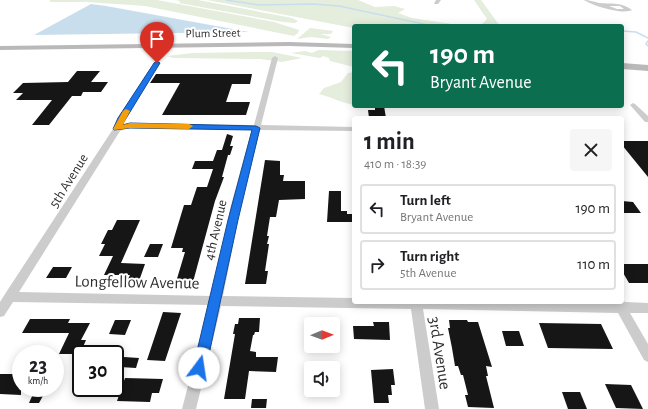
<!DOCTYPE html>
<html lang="en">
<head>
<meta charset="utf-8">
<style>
	body { margin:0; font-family:"Alegreya Sans",sans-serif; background:#f6f6f6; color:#202124; height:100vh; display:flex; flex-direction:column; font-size:15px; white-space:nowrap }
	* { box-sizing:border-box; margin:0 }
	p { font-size:13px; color:#757577 }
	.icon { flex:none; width:22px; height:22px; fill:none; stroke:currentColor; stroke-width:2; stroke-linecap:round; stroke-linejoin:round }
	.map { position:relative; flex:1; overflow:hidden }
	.panel { position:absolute; left:352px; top:116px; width:272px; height:188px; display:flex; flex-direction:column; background:#fff; border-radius:4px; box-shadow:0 2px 10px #0003 }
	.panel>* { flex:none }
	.guide { position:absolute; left:352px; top:24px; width:272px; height:84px; border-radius:4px; box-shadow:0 2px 10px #0003; background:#0b6e4f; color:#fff; overflow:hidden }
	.needle { width:26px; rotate:89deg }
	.buttons { position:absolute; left:304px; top:317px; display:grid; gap:8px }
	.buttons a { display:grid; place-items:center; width:36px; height:36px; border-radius:4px; background:#fff; box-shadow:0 2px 10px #0003; font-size:20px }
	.speed { position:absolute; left:12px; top:345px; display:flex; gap:8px; font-size:20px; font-weight:700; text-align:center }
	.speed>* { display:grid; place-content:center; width:52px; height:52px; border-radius:50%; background:#fff; box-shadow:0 2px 10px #0003; line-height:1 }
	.speed small { font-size:10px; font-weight:400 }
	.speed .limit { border:2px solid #111; border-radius:6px; background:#fff; color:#111 }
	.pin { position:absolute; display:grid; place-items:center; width:34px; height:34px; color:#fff; margin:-41px -17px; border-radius:50% 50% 50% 0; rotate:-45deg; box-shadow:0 0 4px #0007 }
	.pin .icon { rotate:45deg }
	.me { position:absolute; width:44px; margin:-22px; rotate:14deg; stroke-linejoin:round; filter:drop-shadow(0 0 3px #0008) }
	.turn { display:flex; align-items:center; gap:14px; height:84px; padding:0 12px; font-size:18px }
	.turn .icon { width:52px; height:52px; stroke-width:2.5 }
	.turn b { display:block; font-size:28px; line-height:34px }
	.round { display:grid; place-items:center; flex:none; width:42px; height:42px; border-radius:4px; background:#f6f6f6 }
	.summary { display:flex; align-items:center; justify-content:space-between; height:68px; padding:0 12px }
	h1 { font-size:24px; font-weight:700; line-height:30px }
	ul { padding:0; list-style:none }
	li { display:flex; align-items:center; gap:12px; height:50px; margin:0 8px 6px; padding:0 4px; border:2px solid #e0e0e0; border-radius:4px }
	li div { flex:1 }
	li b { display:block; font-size:15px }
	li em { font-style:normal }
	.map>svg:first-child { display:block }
	.green { fill:#e5eddd }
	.water { fill:#c9deed }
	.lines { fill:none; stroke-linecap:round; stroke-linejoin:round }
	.stream { stroke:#c9deed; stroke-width:1.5 }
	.building { fill:#161616 }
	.street { fill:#ccc; fill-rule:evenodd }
	.secondary { fill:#b9b9b9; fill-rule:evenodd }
	.route { fill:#1a73e8; stroke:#114b97 }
	.slow { fill:#f59e0b }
	.labels { text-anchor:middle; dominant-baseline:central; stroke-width:4; stroke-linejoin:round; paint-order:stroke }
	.far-street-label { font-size:12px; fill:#2f2f2f; stroke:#fff }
	.street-label { font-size:14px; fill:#2f2f2f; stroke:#fff }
	.near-street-label { font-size:17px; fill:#2f2f2f; stroke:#fff }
</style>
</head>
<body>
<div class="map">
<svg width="648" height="409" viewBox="0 0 648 409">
	<rect width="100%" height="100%" fill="#fff"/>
	<g class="green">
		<polygon points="50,0 157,0 274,22 299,30 298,33 294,36 145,6 87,2 50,2"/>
		<polygon points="175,0 198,0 292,18 298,21 295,23 283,22 179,3 180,1"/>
		<polygon points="207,0 358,0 375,7 394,6 405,9 398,13 412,18 465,26 354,26 354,28"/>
		<polygon points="474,0 481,0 500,26 474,26 482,24 487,19"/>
		<polygon points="310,28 333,31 331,34 320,34 331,37 328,39 311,37 297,39"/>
		<polygon points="318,50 354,51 354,67 330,61 329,58 323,56 320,58 291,53 305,51 312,53"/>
		<polygon points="258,52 272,52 302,58 282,62 260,59 173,58 167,56 193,53"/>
		<path d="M354 72V105C342 103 331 97 319 94L324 88 341 82 348 73Z"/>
	</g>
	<polygon class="water" points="91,4 106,6 249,32 34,35"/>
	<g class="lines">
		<g class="stream">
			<polyline points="226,0 259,5 313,4 339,6 433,26"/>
			<polyline points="622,31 636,32 648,38"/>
			<polyline points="648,41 646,44 648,46"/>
		</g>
	</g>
	<g class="building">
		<polygon points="77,71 100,71 91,82 108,82 101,92 83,92 81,96 72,96 49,125 32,125 52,100 16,100 23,93 13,93 23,83 68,82"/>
		<polygon points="156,74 252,74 250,84 232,84 226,102 250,102 246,115 162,115 180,83 150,83"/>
		<polygon points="375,106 384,106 386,118 369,118 368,110 375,110"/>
		<polygon points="227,134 233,136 230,146 233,146 230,155 228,155 222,177 224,177 215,201 193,282 176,282 185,252 182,252 183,248 171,248 184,205 191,205 197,187 207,187 213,169 192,169 195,161 213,161 217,150 222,150"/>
		<polygon points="622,141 648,141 648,177 622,145"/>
		<polygon points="265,160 280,161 280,175 284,175 283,181 305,181 305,199 279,200 276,217 270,217 267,236 269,236 267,244 269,244 265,271 268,271 266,284 245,284"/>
		<polygon points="329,191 341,191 341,211 347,211 347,214 354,214 354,222 327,222"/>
		<polygon points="622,201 633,202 641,213 622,213"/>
		<polygon points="117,220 140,220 121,263 145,264 139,281 127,281 130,275 104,275 113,256 99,256 105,244 101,244 108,230 112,230"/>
		<polygon points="150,244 163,244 158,257 144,257"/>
		<polygon points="622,264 648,264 648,283 629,283 622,271"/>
		<polygon points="53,267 72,267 66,278 46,278"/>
		<polygon points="163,312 181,313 165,361 147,360"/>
		<polygon points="239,318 260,318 259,332 255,332 254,335 253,335 250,351 256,352 256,357 278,357 276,372 249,371 245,399 224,399 235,334 233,334 235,324 238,324"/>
		<polygon points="30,319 70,319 68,323 90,323 81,340 86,340 80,354 59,354 69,333 22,333"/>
		<polygon points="115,320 131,320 125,335 109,334"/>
		<polygon points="449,320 467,320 468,322 478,322 492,367 486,366 488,376 486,376 494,408 468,407 465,395 468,395 463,375 461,375 458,366 455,366 452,348 448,328 450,328"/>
		<polygon points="373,322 389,322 390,340 354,339 353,326 374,326"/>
		<polygon points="539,323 601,324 613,349 548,348"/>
		<polygon points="502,331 519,331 524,346 506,346"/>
		<polygon points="124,357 139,358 136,368 120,367"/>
		<polygon points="393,369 395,385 391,385 392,395 388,395 389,403 374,403 371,370"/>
		<polygon points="0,374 21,374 21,395 0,394"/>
		<polygon points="125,378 163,379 159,393 152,393 150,402 117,401"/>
		<polygon points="605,384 631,385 643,409 616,408"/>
		<polygon points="562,392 580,392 587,409 568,409"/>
		<polygon points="33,394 44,394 39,403 29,403"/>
		<polygon points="252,399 267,399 266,408 251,408"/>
	</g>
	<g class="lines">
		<g class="street">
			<polygon points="436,0 441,0 438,4 434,4"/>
			<path d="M584 0C590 0 594 2 599 3 611 4 622 2 632 10 623 15 593 6 584 0ZM609 6H620L624 9H617Z"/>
			<path d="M275 56 278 58 261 125 354 127V131L260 130 241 205 223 296 354 298V302H622V299L625 302 648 303V313H630L648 344V362L644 360 618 313 423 309 439 409H425L411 309 221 306 196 409H182L209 305 13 302 4 316 0 317V302L5 294 113 129 118 118 155 62 160 63 122 125 130 123 254 125 272 58ZM130 127 252 129 231 205 212 296 19 292 120 131Z"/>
			<polygon points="633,103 635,104 648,116 648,122 645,122 631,106 630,105"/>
		</g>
		<g class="secondary">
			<polygon points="289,42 354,44 354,48 289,46 0,50 0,46"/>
			<polygon points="622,63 648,65 648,71 622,69"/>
		</g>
	</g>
	<polygon class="route" points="157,61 160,63 122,125 130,123 256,126 260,128 238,220 206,368 204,373 199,375 195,373 193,368 228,220 252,130 130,128 114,130 113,129 118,118 154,63"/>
	<polygon class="slow" points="126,109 130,111 123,125 130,123 189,124 193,126 189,129 130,128 114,130 113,129 123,111"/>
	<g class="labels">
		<g class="far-street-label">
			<text transform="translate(213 33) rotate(-1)">Plum Street</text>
		</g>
		<g class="street-label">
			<text transform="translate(69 181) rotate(-58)">5th Avenue</text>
			<text transform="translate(216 230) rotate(-77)">4th Avenue</text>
		</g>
		<g class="near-street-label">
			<text transform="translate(137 282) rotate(1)">Longfellow Avenue</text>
			<text transform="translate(440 353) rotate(81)">3rd Avenue</text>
		</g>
	</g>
</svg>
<div class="buttons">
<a><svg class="needle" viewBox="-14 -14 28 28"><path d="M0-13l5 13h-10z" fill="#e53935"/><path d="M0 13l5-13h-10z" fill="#757577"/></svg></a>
<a><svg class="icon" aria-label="sound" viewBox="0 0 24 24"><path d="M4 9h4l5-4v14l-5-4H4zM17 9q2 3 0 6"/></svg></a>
</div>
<div class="speed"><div>23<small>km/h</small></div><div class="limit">30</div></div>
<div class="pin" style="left:157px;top:63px;background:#d93025"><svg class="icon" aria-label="arrive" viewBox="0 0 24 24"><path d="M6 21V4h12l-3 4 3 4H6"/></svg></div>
<svg class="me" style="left:199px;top:368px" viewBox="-20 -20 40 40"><circle r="19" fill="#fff"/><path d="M0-13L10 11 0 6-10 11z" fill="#1a73e8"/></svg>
<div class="guide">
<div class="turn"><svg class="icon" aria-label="left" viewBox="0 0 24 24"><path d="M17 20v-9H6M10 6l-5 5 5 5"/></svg><div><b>190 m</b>Bryant Avenue</div></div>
</div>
<section class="panel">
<div class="summary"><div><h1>1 min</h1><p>410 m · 18:39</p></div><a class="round"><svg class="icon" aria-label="close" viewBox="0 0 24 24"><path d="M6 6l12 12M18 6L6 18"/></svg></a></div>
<ul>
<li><svg class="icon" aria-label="left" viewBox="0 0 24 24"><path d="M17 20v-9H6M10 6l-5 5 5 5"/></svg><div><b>Turn left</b><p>Bryant Avenue</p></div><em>190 m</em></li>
<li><svg class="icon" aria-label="right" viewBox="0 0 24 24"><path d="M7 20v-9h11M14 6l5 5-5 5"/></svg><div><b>Turn right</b><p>5th Avenue</p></div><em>110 m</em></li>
</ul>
</section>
</div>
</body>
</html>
